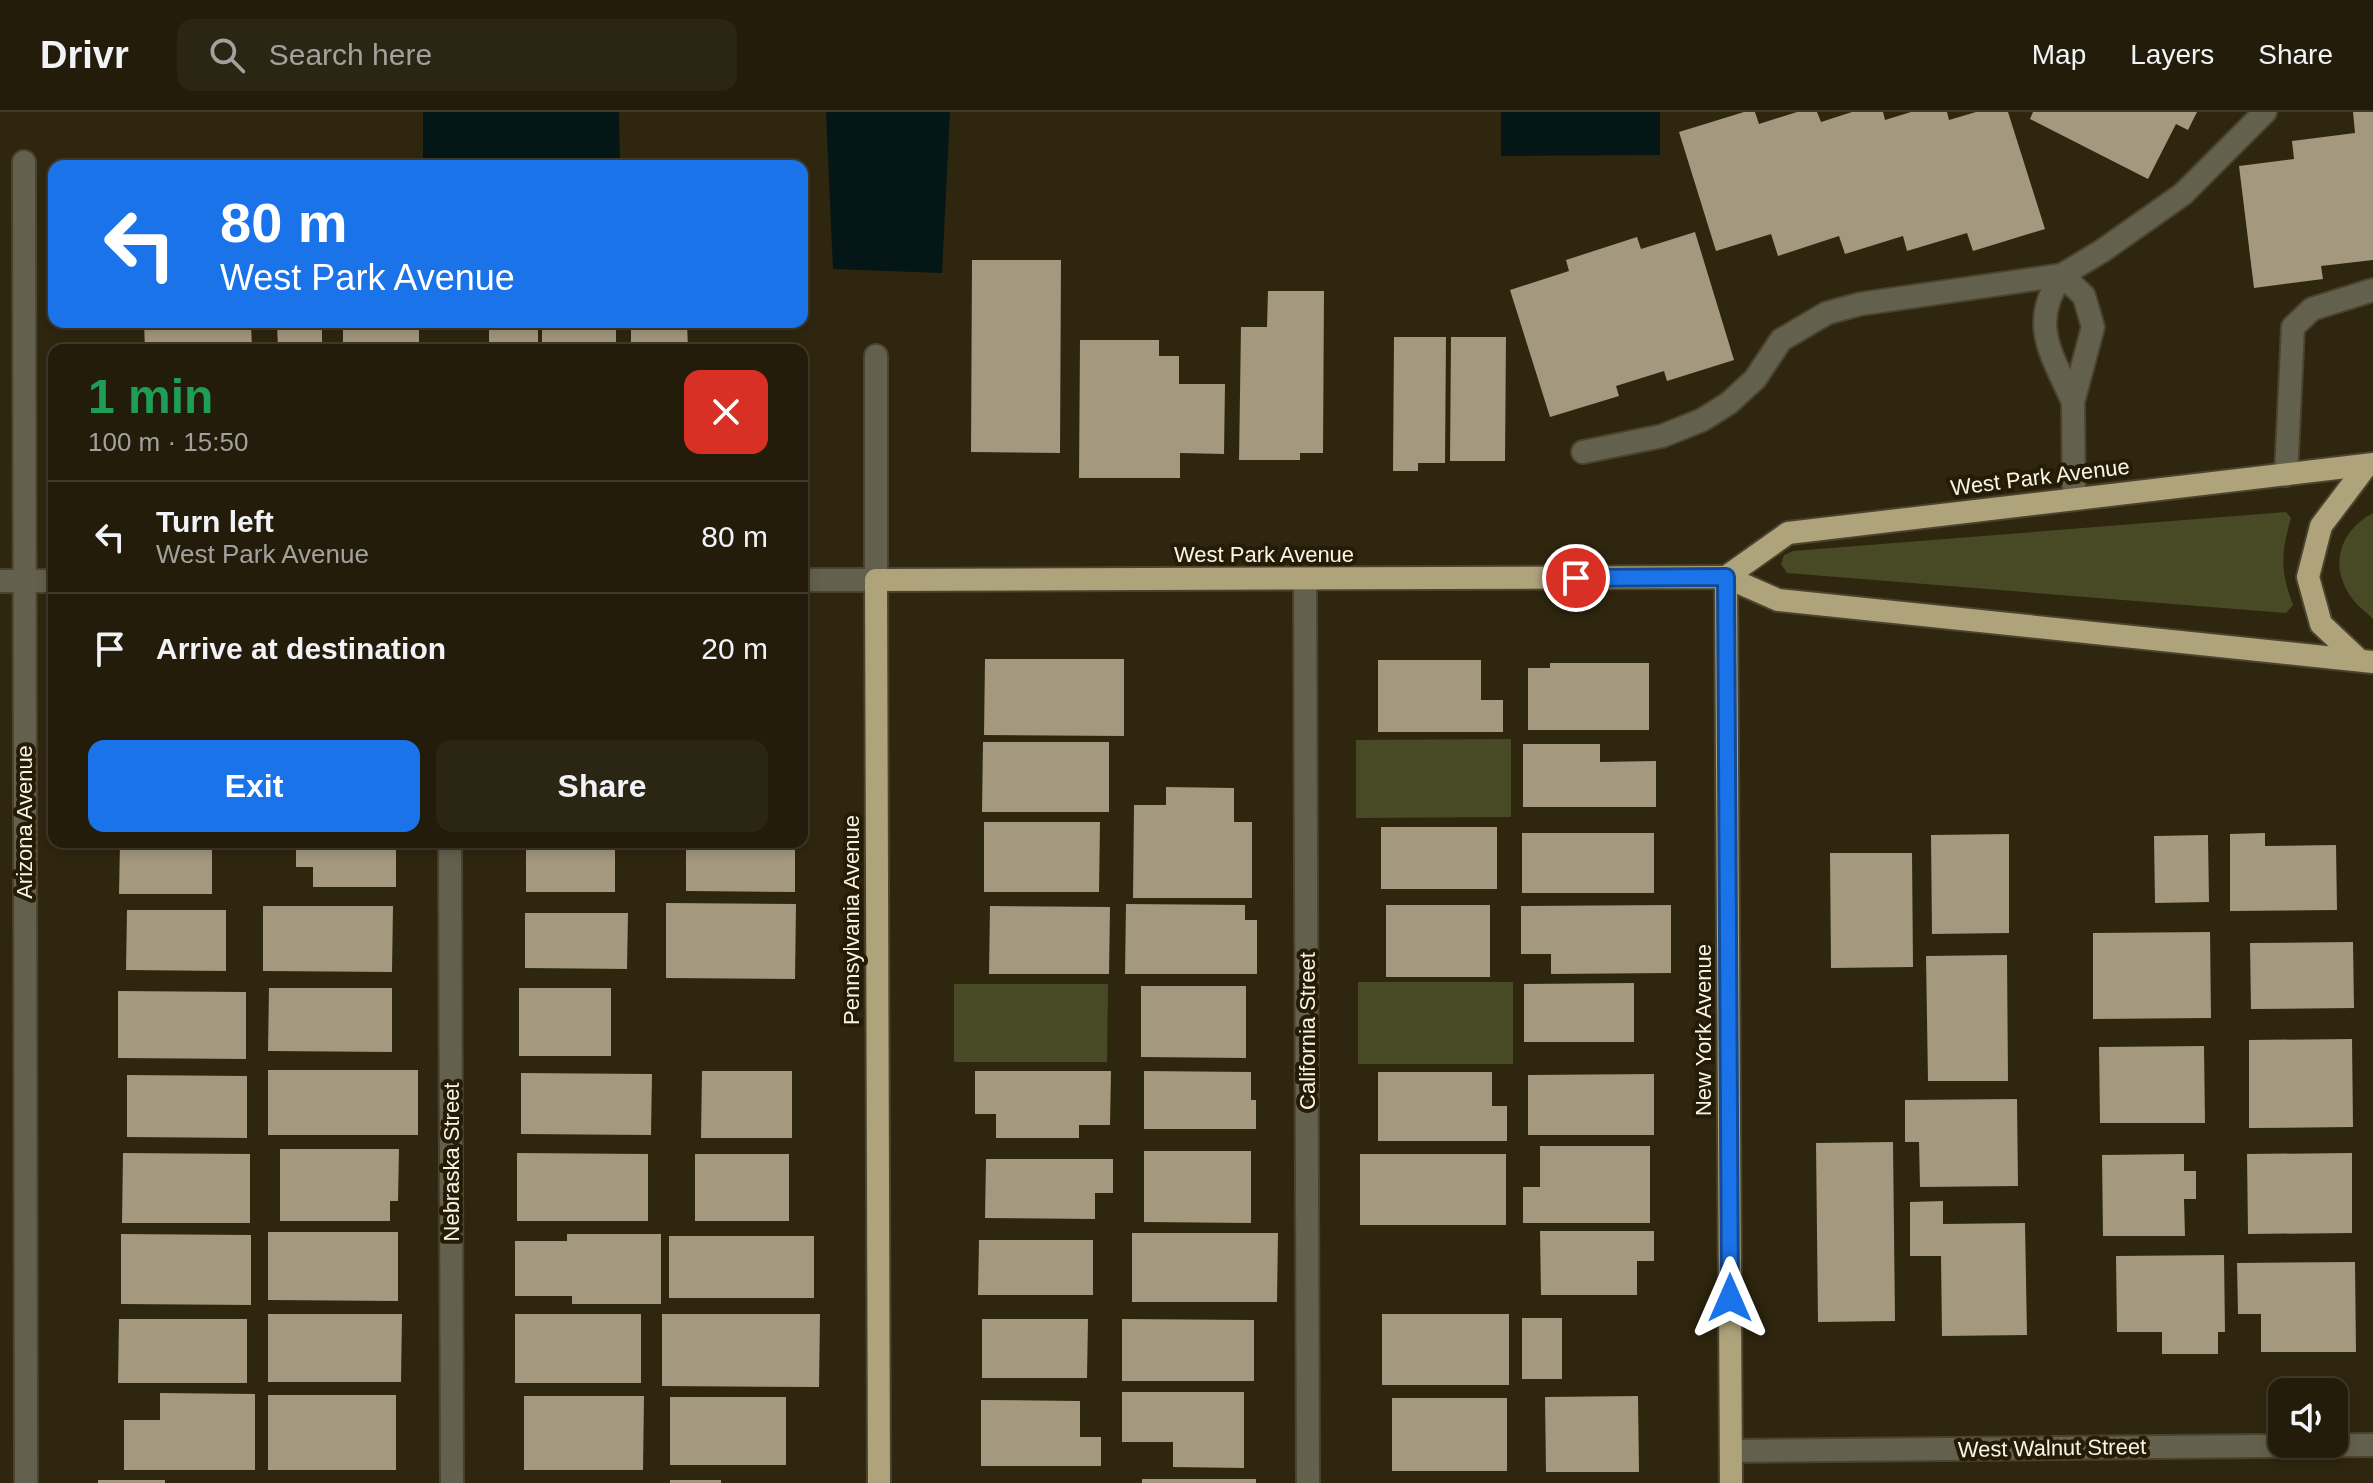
<!DOCTYPE html>
<html lang="en">
<head>
<meta charset="utf-8">
<style>
	body { margin:0; font-family:Arial,sans-serif; background:#2b2514; color:#f1f3f6; height:100vh; display:flex; flex-direction:column; font-size:30px; white-space:nowrap }
	* { box-sizing:border-box; margin:0 }
	p { font-size:26px; color:#a3a19d }
	.icon { flex:none; width:44px; height:44px; fill:none; stroke:currentColor; stroke-width:2; stroke-linecap:round; stroke-linejoin:round }
	.map { position:relative; flex:1; overflow:hidden }
	.side { position:absolute; left:48px; top:232px; width:760px; height:504px; display:flex; flex-direction:column; background:#231c0b; border-radius:16px; box-shadow:0 4px 12px #0003,0 0 0 2px #403a2c }
	.side>* { flex:none }
	.banner { position:absolute; left:48px; top:48px; width:760px; height:168px; border-radius:16px; box-shadow:0 4px 12px #0003,0 0 0 2px #403a2c; background:#1a73e8; color:#fff; overflow:hidden }
	.controls { position:absolute; left:2268px; top:1266px; display:grid; gap:16px }
	.controls a { display:grid; place-items:center; width:80px; height:80px; border-radius:16px; background:#231c0b; box-shadow:0 4px 12px #0003,0 0 0 2px #403a2c; font-size:40px }
	.pin { position:absolute; display:grid; place-items:center; width:68px; height:68px; color:#fff; margin:-34px; border:4px solid #fff; border-radius:50%; box-shadow:0 2px 8px #0007 }
	.me { position:absolute; width:88px; margin:-44px; rotate:0deg; stroke-linejoin:round; filter:drop-shadow(0 0 6px #0008) }
	.turn { display:flex; align-items:center; gap:28px; height:168px; padding:0 40px; font-size:36px }
	.turn .icon { width:104px; height:104px; stroke-width:2.5 }
	.turn b { display:block; font-size:56px; line-height:68px }
	.round { display:grid; place-items:center; flex:none; width:84px; height:84px; border-radius:16px; background:#2b2514 }
	.overview { display:flex; align-items:center; justify-content:space-between; height:136px; padding:0 40px }
	h1 { font-size:48px; font-weight:700; line-height:60px; color:#1e9e55 }
	.action { display:flex; gap:16px; margin-top:auto; padding:16px 40px }
	.action a { flex:1; height:92px; border-radius:16px; background:#1a73e8; color:#fff; font-size:32px; font-weight:700; line-height:92px; text-align:center }
	.action a+a { background:#2b2514; color:#f1f3f6 }
	ul { padding:0; list-style:none }
	li { display:flex; align-items:center; gap:24px; height:112px; padding:0 40px; border-top:2px solid #403a2c }
	li div { flex:1 }
	li b { display:block; font-size:30px }
	li em { font-style:normal }
	header { display:flex; align-items:center; gap:48px; box-sizing:border-box; height:112px; padding:0 40px; background:#231c0b; border-bottom:2px solid #403a2c }
	header strong { font-size:38px }
	nav { display:flex; gap:44px; margin-inline-start:auto; font-size:28px }
	.search { width:560px; height:72px; background:#2b2514; display:flex; align-items:center; gap:20px; box-sizing:border-box; padding:0 28px; border-radius:16px; color:#a3a19d; font-size:30px }
	.map>svg:first-child { display:block }
	.green { fill:#484a26 }
	.water { fill:#041616 }
	.building { fill:#a4987e }
	.lines { fill:none; stroke-linecap:round; stroke-linejoin:round }
	.service-casing { stroke:#4b432d; stroke-width:26 }
	.minor-casing { stroke:#4b432d; stroke-width:26 }
	.trunk-casing { stroke:#4b432d; stroke-width:26 }
	.service { stroke:#64604e; stroke-width:22 }
	.minor { stroke:#64604e; stroke-width:22 }
	.trunk { stroke:#aea37a; stroke-width:22 }
	.route-casing { stroke:#114b97; stroke-width:20 }
	.route { stroke:#1a73e8; stroke-width:14 }
	.labels { text-anchor:middle; dominant-baseline:central; stroke-width:8; stroke-linejoin:round; paint-order:stroke }
	.street-label { font-size:22px; fill:#faf4e6; stroke:#251c06 }
</style>
</head>
<body>
<header>
<strong>Drivr</strong>
<div class="search"><svg class="icon" aria-label="search" viewBox="0 0 24 24"><circle cx="10" cy="10" r="6"/><path d="M15 15l6 6"/></svg>Search here</div>
<nav><a>Map</a><a>Layers</a><a>Share</a></nav>
</header>
<div class="map">
<svg width="2373" height="1371" viewBox="0 0 2373 1371">
	<rect width="100%" height="100%" fill="#2f260f"/>
	<g class="green">
		<path d="M2286 400 2291 406C2281 441 2280 459 2293 493L2286 501 1787 461 1781 452 1784 443 1793 439Z"/>
		<path d="M2373 401V507C2367 501 2359 495 2354 489 2328 456 2338 420 2373 401Z"/>
		<polygon points="1511,627 1511,705 1356,706 1356,628"/>
		<rect x="1358" y="870" width="155" height="82"/>
		<polygon points="954,872 1108,872 1107,950 954,950"/>
	</g>
	<g class="water">
		<polygon points="423,0 619,0 620,54 423,54"/>
		<polygon points="826,0 950,0 942,161 833,157"/>
		<polygon points="1501,0 1660,0 1660,43 1501,44"/>
	</g>
	<g class="building">
		<polygon points="1744,0 1755,0 1759,12 1797,0 1817,0 1821,10 1852,0 1883,0 1885,8 1911,0 1947,0 1949,8 1976,0 2008,0 2045,117 1973,139 1967,121 1907,139 1903,124 1845,142 1839,124 1778,144 1771,122 1716,139 1679,20"/>
		<polygon points="2033,0 2197,0 2188,18 2176,12 2148,67 2030,7"/>
		<polygon points="2353,0 2373,0 2373,148 2321,154 2323,167 2254,176 2239,54 2294,47 2292,29 2355,21"/>
		<polygon points="1695,120 1734,248 1667,269 1664,259 1616,274 1619,284 1550,305 1510,178 1569,159 1566,148 1637,125 1641,137"/>
		<polygon points="972,148 1061,148 1060,341 971,340"/>
		<polygon points="1268,179 1324,179 1323,341 1300,341 1300,348 1239,348 1241,215 1267,215"/>
		<polygon points="144,210 251,210 252,238 145,238"/>
		<polygon points="277,210 322,210 322,238 278,238"/>
		<rect x="343" y="210" width="76" height="28"/>
		<rect x="489" y="210" width="49" height="28"/>
		<rect x="542" y="210" width="74" height="28"/>
		<polygon points="631,210 687,210 688,238 631,238"/>
		<polygon points="1394,225 1446,225 1445,351 1418,351 1418,359 1393,359"/>
		<polygon points="1451,225 1506,225 1505,349 1450,349"/>
		<polygon points="1080,228 1159,228 1159,244 1179,244 1179,272 1225,272 1224,342 1180,341 1180,366 1079,366"/>
		<polygon points="795,234 795,238 741,238 741,235"/>
		<polygon points="985,547 1124,547 1124,624 984,623"/>
		<polygon points="1378,548 1481,548 1481,588 1503,588 1503,620 1378,620"/>
		<polygon points="1550,551 1649,551 1649,618 1528,618 1528,556 1550,556"/>
		<polygon points="983,630 1109,630 1109,700 982,700"/>
		<polygon points="1523,632 1600,632 1600,650 1656,649 1656,695 1523,695"/>
		<polygon points="1166,675 1234,676 1234,710 1252,710 1252,786 1133,786 1134,693 1166,693"/>
		<polygon points="984,710 1100,710 1099,780 984,780"/>
		<rect x="1381" y="715" width="116" height="62"/>
		<rect x="1522" y="721" width="132" height="60"/>
		<polygon points="2265,721 2265,734 2336,733 2337,798 2230,799 2230,722"/>
		<polygon points="2009,722 2009,821 1932,822 1931,723"/>
		<polygon points="2208,723 2209,790 2155,791 2154,724"/>
		<polygon points="120,730 212,730 212,782 119,782"/>
		<polygon points="273,730 396,730 396,775 313,775 313,755 296,755 296,735 273,735"/>
		<rect x="526" y="730" width="89" height="50"/>
		<polygon points="686,730 795,730 795,780 686,779"/>
		<polygon points="1830,741 1912,741 1913,855 1831,856"/>
		<polygon points="666,791 796,792 795,867 666,866"/>
		<polygon points="1126,792 1245,793 1245,808 1257,808 1257,862 1125,862"/>
		<rect x="1386" y="793" width="104" height="72"/>
		<polygon points="1671,793 1671,861 1551,862 1551,842 1521,842 1521,794"/>
		<polygon points="263,794 393,794 392,860 263,859"/>
		<polygon points="990,794 1110,795 1109,862 989,862"/>
		<polygon points="127,798 226,798 226,859 126,858"/>
		<polygon points="525,801 628,801 627,857 525,856"/>
		<polygon points="2210,820 2211,906 2093,907 2093,821"/>
		<polygon points="2353,830 2354,896 2251,897 2250,831"/>
		<polygon points="2007,843 2008,969 1928,969 1926,844"/>
		<polygon points="1634,871 1634,930 1524,930 1524,872"/>
		<polygon points="1141,874 1246,874 1246,946 1141,945"/>
		<polygon points="269,876 392,876 392,940 268,939"/>
		<rect x="519" y="876" width="92" height="68"/>
		<polygon points="118,879 246,880 246,947 118,946"/>
		<polygon points="2352,927 2353,1015 2249,1016 2249,928"/>
		<polygon points="2204,934 2205,1011 2100,1011 2099,935"/>
		<rect x="268" y="958" width="150" height="65"/>
		<polygon points="702,959 792,959 792,1026 701,1026"/>
		<polygon points="975,959 1111,959 1110,1013 1079,1013 1079,1026 996,1026 996,1002 975,1002"/>
		<polygon points="1144,959 1251,960 1251,988 1256,988 1256,1017 1144,1017"/>
		<polygon points="1378,960 1492,960 1492,994 1507,994 1507,1029 1378,1029"/>
		<polygon points="521,961 652,962 651,1023 521,1022"/>
		<polygon points="1654,962 1654,1023 1528,1023 1528,963"/>
		<polygon points="127,963 247,964 247,1026 127,1025"/>
		<polygon points="2017,987 2018,1074 1920,1075 1919,1030 1905,1030 1905,988"/>
		<polygon points="1893,1030 1895,1209 1818,1210 1816,1031"/>
		<polygon points="1540,1034 1650,1034 1650,1111 1523,1111 1523,1075 1540,1075"/>
		<polygon points="280,1037 399,1037 398,1089 390,1089 390,1109 280,1109"/>
		<polygon points="1144,1039 1251,1039 1251,1111 1144,1110"/>
		<polygon points="123,1041 250,1042 250,1111 122,1111"/>
		<polygon points="517,1041 648,1042 648,1109 517,1109"/>
		<polygon points="2352,1041 2352,1121 2248,1122 2247,1042"/>
		<rect x="695" y="1042" width="94" height="67"/>
		<rect x="1360" y="1042" width="146" height="71"/>
		<polygon points="2184,1042 2184,1059 2196,1059 2196,1087 2184,1087 2185,1124 2103,1124 2102,1043"/>
		<polygon points="986,1047 1113,1047 1113,1081 1095,1081 1095,1107 985,1106"/>
		<polygon points="1943,1089 1943,1112 2025,1111 2027,1223 1942,1224 1941,1144 1910,1144 1910,1090"/>
		<polygon points="1540,1119 1654,1119 1654,1149 1637,1149 1637,1183 1541,1183"/>
		<polygon points="268,1120 398,1120 398,1189 268,1188"/>
		<polygon points="1132,1121 1278,1121 1277,1190 1132,1190"/>
		<polygon points="121,1122 251,1123 251,1193 121,1192"/>
		<polygon points="567,1122 661,1122 661,1192 572,1192 572,1184 515,1184 515,1129 567,1129"/>
		<rect x="669" y="1124" width="145" height="62"/>
		<polygon points="979,1128 1093,1128 1093,1183 978,1183"/>
		<polygon points="2224,1143 2225,1220 2218,1220 2218,1242 2162,1242 2162,1220 2117,1220 2116,1144"/>
		<polygon points="2355,1150 2356,1240 2261,1240 2261,1202 2238,1202 2237,1151"/>
		<polygon points="268,1202 402,1202 401,1270 268,1270"/>
		<rect x="515" y="1202" width="126" height="69"/>
		<polygon points="662,1202 820,1202 819,1275 662,1274"/>
		<rect x="1382" y="1202" width="127" height="71"/>
		<rect x="1522" y="1206" width="40" height="61"/>
		<polygon points="119,1207 247,1207 247,1271 118,1271"/>
		<polygon points="982,1207 1088,1207 1087,1266 982,1266"/>
		<polygon points="1122,1207 1254,1208 1254,1269 1122,1269"/>
		<polygon points="1122,1280 1244,1280 1244,1356 1173,1355 1173,1330 1122,1330"/>
		<polygon points="160,1281 255,1282 255,1358 124,1358 124,1308 160,1308"/>
		<rect x="268" y="1283" width="128" height="75"/>
		<polygon points="524,1284 644,1284 643,1358 524,1358"/>
		<polygon points="1638,1284 1639,1360 1546,1360 1545,1285"/>
		<rect x="670" y="1285" width="116" height="68"/>
		<rect x="1392" y="1286" width="115" height="73"/>
		<polygon points="981,1288 1080,1289 1080,1325 1101,1325 1101,1354 981,1354"/>
		<rect x="1142" y="1367" width="114" height="4"/>
		<rect x="98" y="1368" width="67" height="3"/>
		<rect x="670" y="1368" width="51" height="3"/>
	</g>
	<g class="lines">
		<defs>
			<g id="service">
				<path d="M2073 290C2052 242 2028 212 2062 163L2084 184 2093 215 2073 290 2074 387"/>
				<polyline points="1583,340 1662,324 1702,308 1729,291 1755,267 1781,228 1827,201 1860,192 2062,163 2102,139 2183,82 2265,0"/>
				<polyline points="2286,363 2293,215 2312,197 2373,178"/>
			</g>
			<g id="minor">
				<polyline points="24,50 26,1371"/>
				<polyline points="802,468 876,468 876,244"/>
				<polyline points="1305,468 1308,1371"/>
				<polyline points="0,469 54,469"/>
				<polyline points="450,730 452,1371"/>
				<polyline points="1731,1339 2373,1333"/>
			</g>
			<g id="trunk">
				<polyline points="1726,465 1731,1371"/>
				<polyline points="1726,465 1788,421 2373,352"/>
				<polyline points="2358,547 2321,512 2308,465 2321,414 2367,353"/>
				<polyline points="879,1371 876,468 1726,465 1778,488 2373,550"/>
			</g>
		</defs>
		<use href="#service" class="service-casing"/>
		<use href="#minor" class="minor-casing"/>
		<use href="#trunk" class="trunk-casing"/>
		<use href="#service" class="service"/>
		<use href="#minor" class="minor"/>
		<use href="#trunk" class="trunk"/>
	</g>
	<g class="lines">
		<defs>
			<polyline id="route" points="1576,466 1726,465 1730,1186"/>
		</defs>
		<use href="#route" class="route-casing"/>
		<use href="#route" class="route"/>
	</g>
	<g class="labels">
		<g class="street-label">
			<text transform="translate(2040 365) rotate(-7)">West Park Avenue</text>
			<text x="1264" y="442">West Park Avenue</text>
			<text transform="translate(24 710) rotate(-90)">Arizona Avenue</text>
			<text transform="translate(851 808) rotate(-90)">Pennsylvania Avenue</text>
			<text transform="translate(1703 918) rotate(-90)">New York Avenue</text>
			<text transform="translate(1307 919) rotate(-90)">California Street</text>
			<text transform="translate(451 1050) rotate(-90)">Nebraska Street</text>
			<text transform="translate(2052 1336) rotate(-1)">West Walnut Street</text>
		</g>
	</g>
</svg>
<div class="controls">
<a><svg class="icon" aria-label="sound" viewBox="0 0 24 24"><path d="M4 9h4l5-4v14l-5-4H4zM17 9q2 3 0 6"/></svg></a>
</div>
<div class="pin" style="left:1576px;top:466px;background:#d93025"><svg class="icon" aria-label="arrive" viewBox="0 0 24 24"><path d="M6 21V4h12l-3 4 3 4H6"/></svg></div>
<svg class="me" style="left:1730px;top:1186px" viewBox="-20 -20 40 40"><path d="M0-17L14 15 0 8-14 15z" fill="#1a73e8" stroke="#fff" stroke-width="4"/></svg>
<div class="banner">
<div class="turn"><svg class="icon" aria-label="left" viewBox="0 0 24 24"><path d="M17 20v-9H6M10 6l-5 5 5 5"/></svg><div><b>80 m</b>West Park Avenue</div></div>
</div>
<section class="side">
<div class="overview"><div><h1>1 min</h1><p>100 m · 15:50</p></div><a class="round" style="background:#d93025;color:#fff"><svg class="icon" aria-label="close" viewBox="0 0 24 24"><path d="M6 6l12 12M18 6L6 18"/></svg></a></div>
<ul>
<li><svg class="icon" aria-label="left" viewBox="0 0 24 24"><path d="M17 20v-9H6M10 6l-5 5 5 5"/></svg><div><b>Turn left</b><p>West Park Avenue</p></div><em>80 m</em></li>
<li><svg class="icon" aria-label="arrive" viewBox="0 0 24 24"><path d="M6 21V4h12l-3 4 3 4H6"/></svg><div><b>Arrive at destination</b></div><em>20 m</em></li>
</ul>
<div class="action"><a>Exit</a><a>Share</a></div>
</section>
</div>
</body>
</html>
